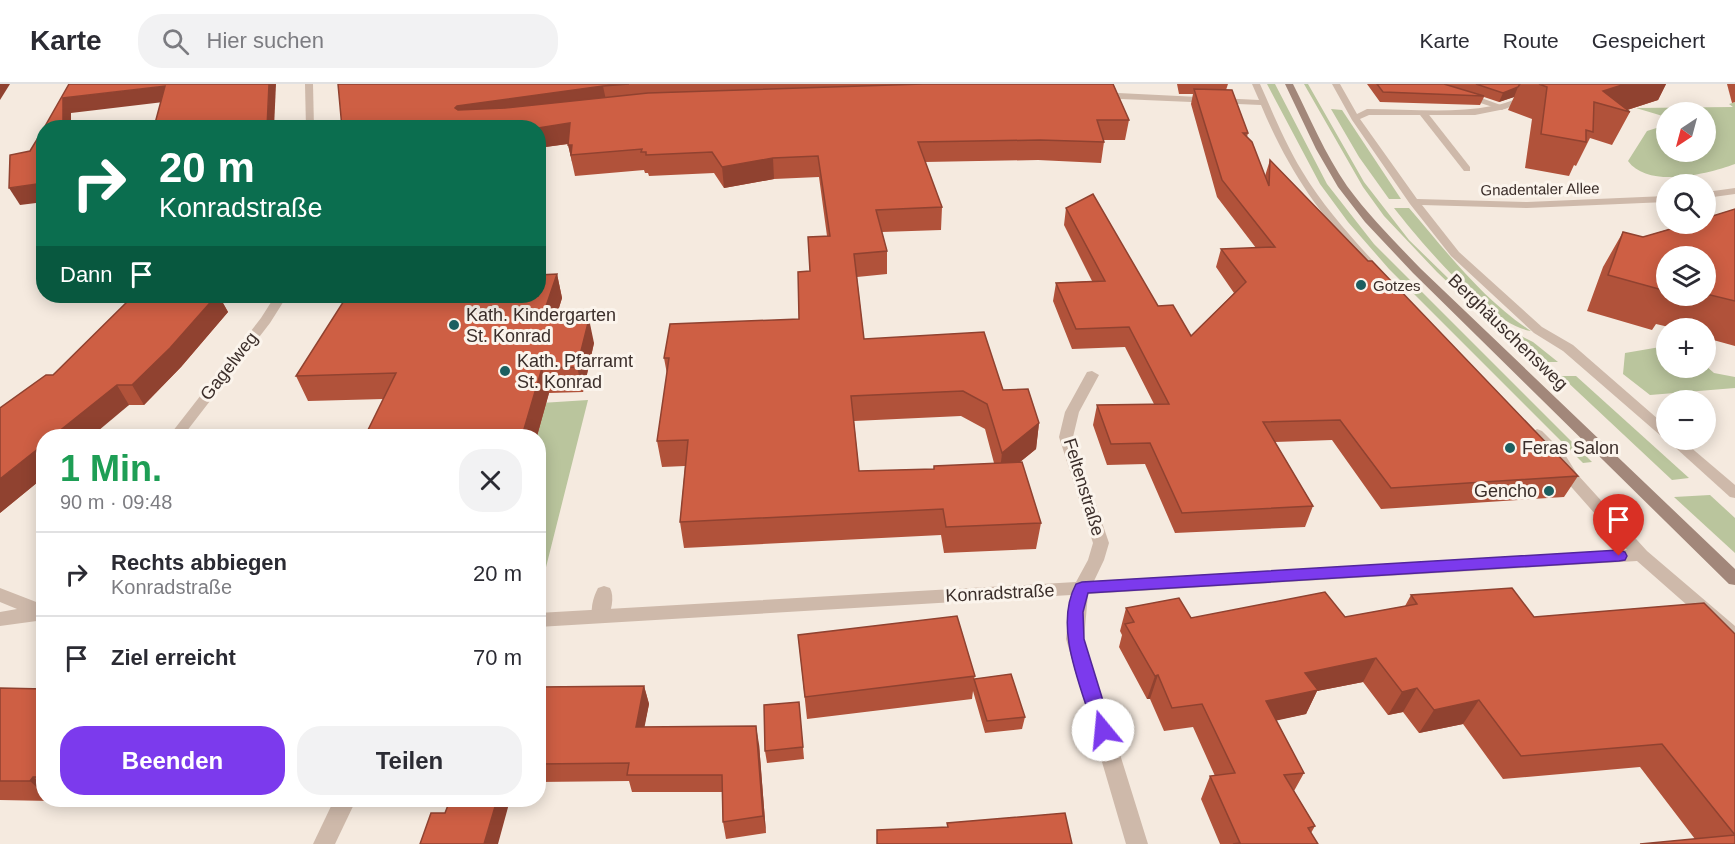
<!DOCTYPE html>
<html lang="de">
<head>
<meta charset="utf-8">
<style>
	body { margin:0; font-family:Helvetica,sans-serif; background:#f2f2f3; color:#2b2b33; height:100vh; display:flex; flex-direction:column; font-size:22px; white-space:nowrap }
	* { box-sizing:border-box; margin:0 }
	p { font-size:20px; color:#7c7c81 }
	.icon { flex:none; width:33px; height:33px; fill:none; stroke:currentColor; stroke-width:2; stroke-linecap:round; stroke-linejoin:round }
	.map { position:relative; flex:1; overflow:hidden }
	.panel { position:absolute; left:36px; top:345px; width:510px; height:378px; display:flex; flex-direction:column; background:#fff; border-radius:24px; box-shadow:0 3px 15px #0003 }
	.panel>* { flex:none }
	.banner { position:absolute; left:36px; top:36px; width:510px; height:183px; border-radius:24px; box-shadow:0 3px 15px #0003; background:#0b6e4f; color:#fff; overflow:hidden }
	.needle { width:39px; rotate:216deg }
	.buttons { position:absolute; left:1656px; top:18px; display:grid; gap:12px }
	.buttons a { display:grid; place-items:center; width:60px; height:60px; border-radius:50%; background:#fff; box-shadow:0 3px 15px #0003; font-size:30px }
	.pin { position:absolute; display:grid; place-items:center; width:51px; height:51px; color:#fff; margin:-62px -26px; border-radius:50% 50% 50% 0; rotate:-45deg; box-shadow:0 0 6px #0007 }
	.pin .icon { rotate:45deg }
	.me { position:absolute; width:66px; margin:-33px; rotate:343deg; stroke-linejoin:round; filter:drop-shadow(0 0 4px #0008) }
	.turn { display:flex; align-items:center; gap:21px; height:126px; padding:0 24px; font-size:27px }
	.turn .icon { width:78px; height:78px; stroke-width:2.5 }
	.turn b { display:block; font-size:42px; line-height:51px }
	.then { display:flex; align-items:center; height:57px; padding:0 24px; background:#0003; gap:12px; font-size:22px }
	.round { display:grid; place-items:center; flex:none; width:63px; height:63px; border-radius:24px; background:#f2f2f3 }
	.summary { display:flex; align-items:center; justify-content:space-between; height:102px; padding:0 24px }
	h1 { font-size:36px; font-weight:600; line-height:45px; color:#1e9e55 }
	.action { display:flex; gap:12px; margin-top:auto; padding:12px 24px }
	.action a { flex:1; height:69px; border-radius:24px; background:#7c3aed; color:#fff; font-size:24px; font-weight:600; line-height:69px; text-align:center }
	.action a+a { background:#f2f2f3; color:#2b2b33 }
	ul { padding:0; list-style:none }
	li { display:flex; align-items:center; gap:18px; height:84px; padding:0 24px; border-top:2px solid #e1e1e2 }
	li div { flex:1 }
	li b { display:block; font-size:22px }
	li em { font-style:normal }
	header { display:flex; align-items:center; gap:36px; box-sizing:border-box; height:84px; padding:0 30px; background:#fff; border-bottom:2px solid #e1e1e2 }
	header strong { font-size:28px }
	nav { display:flex; gap:33px; margin-inline-start:auto; font-size:21px }
	.search { width:420px; height:54px; background:#f2f2f3; display:flex; align-items:center; gap:15px; box-sizing:border-box; padding:0 21px; border-radius:24px; color:#7c7c81; font-size:22px }
	.map>svg:first-child { display:block }
	.green { fill:#bac59d }
	.lines { fill:none; stroke-linecap:round; stroke-linejoin:round }
	.service { fill:#ceb9aa; fill-rule:evenodd }
	.minor { fill:#ceb9aa; fill-rule:evenodd }
	.secondary { fill:#a2877a; fill-rule:evenodd }
	.wall { fill:#b1523a; fill-rule:evenodd }
	.shaded-wall { fill:#904230 }
	.building { fill:#ce5f44; stroke:#904230; stroke-width:1.5 }
	.route { fill:#7c3aed; stroke:#51269a; stroke-width:1.5 }
	.poi-dot { fill:#1c5f60; stroke:#fbf4ec; stroke-width:2 }
	.labels { text-anchor:middle; dominant-baseline:central; stroke-width:6; stroke-linejoin:round; paint-order:stroke }
	.far-street-label { font-size:15px; fill:#3b2e2a; stroke:#fbf4ec }
	.far-poi-label { font-size:15px; fill:#3b2e2a; stroke:#fbf4ec; text-anchor:start }
	.poi-label { font-size:18px; fill:#3b2e2a; stroke:#fbf4ec; text-anchor:start }
	.street-label { font-size:18px; fill:#3b2e2a; stroke:#fbf4ec }
</style>
</head>
<body>
<header>
<strong>Karte</strong>
<div class="search"><svg class="icon" aria-label="search" viewBox="0 0 24 24"><circle cx="10" cy="10" r="6"/><path d="M15 15l6 6"/></svg>Hier suchen</div>
<nav><a>Karte</a><a>Route</a><a>Gespeichert</a></nav>
</header>
<div class="map">
<svg width="1735" height="760" viewBox="0 0 1735 760">
	<rect width="100%" height="100%" fill="#f5eadf"/>
	<g class="green">
		<polygon points="1267,0 1275,0 1327,100 1374,160 1592,378 1583,379 1389,185 1348,138 1320,100"/>
		<polygon points="1304,0 1308,0 1364,98 1409,156 1493,238 1533,258 1558,278 1531,278 1437,188 1384,132 1363,103"/>
		<path d="M1735 18V80C1708 90 1648 105 1628 77L1647 47 1666 41V68H1706V28H1666V33L1636 24 1733 23 1729 20Z"/>
		<polygon points="1331,25 1342,26 1401,115 1389,115 1359,73"/>
		<path d="M1394 124H1409C1446 167 1483 216 1531 247 1491 242 1419 156 1394 124Z"/>
		<polygon points="1666,262 1666,284 1706,282 1714,289 1735,293 1735,304 1650,311 1623,290 1625,269"/>
		<polygon points="1561,292 1576,292 1689,394 1672,396"/>
		<polygon points="588,316 539,511 538,352 514,352 541,319"/>
		<polygon points="1710,411 1735,434 1735,469 1674,413"/>
	</g>
	<g class="lines">
		<g class="service">
			<polygon points="1459,8 1465,8 1506,23 1502,26 1459,12"/>
			<polygon points="1420,27 1426,27 1470,83 1470,87 1464,87 1420,31"/>
			<path d="M604 502 610 504C615 513 611 529 606 537L600 539 594 537C589 528 593 513 598 504Z"/>
		</g>
		<g class="minor">
			<polygon points="305,0 313,0 314,44 306,44"/>
			<path d="M1252 0H1260C1273 29 1285 59 1302 87 1324 124 1354 156 1383 188V192H1375C1324 135 1291 93 1261 21L1098 14 1094 11 1098 8 1259 16Z"/>
			<path d="M1332 0H1340L1357 30 1367 25C1408 25 1452 30 1492 22 1518 18 1541 0 1567 0L1505 25 1475 31H1369L1360 35 1417 115 1527 118 1666 112V118L1527 124 1422 121 1459 168 1542 243 1573 261 1666 342V353L1661 352 1563 267 1534 249 1451 172 1410 120 1352 36Z"/>
			<polygon points="1735,104 1735,110 1706,114 1706,108"/>
			<polygon points="275,212 287,212 270,239 183,352 169,352 261,234"/>
			<polygon points="1092,287 1099,291 1079,328 1073,353 1109,459 1104,476 1094,497 1627,466 1566,397 1553,375 1532,353 1530,350 1537,345 1542,347 1564,369 1577,390 1647,467 1735,542 1735,560 1729,558 1637,477 1088,510 1084,555 1148,760 1126,760 1066,555 1071,511 538,543 538,529 1076,498 1088,476 1093,459 1059,353 1065,328 1087,288"/>
			<polygon points="1667,356 1682,356 1735,401 1735,414 1730,413"/>
			<polygon points="0,504 44,521 44,536 0,542 0,528 17,525 0,518"/>
			<polygon points="334,716 356,716 335,760 313,760"/>
		</g>
		<path class="secondary" d="M1285 0H1293C1310 34 1325 70 1347 102 1369 132 1395 158 1421 185L1735 485V501L1729 500 1413 189 1365 138 1338 103 1316 65Z"/>
	</g>
	<g class="wall">
		<path d="M338 0H1113L1129 36 1125 56H1104V58L1101 79 1038 76 925 78 942 123 941 146 882 148 887 167V190L857 193 864 255 1003 306 1039 339 1036 365 1020 378 1041 439 1036 465 944 469 941 451 684 464 680 438 685 382 662 383 657 357 667 290 664 274 799 235 810 187 808 153 827 152 819 93 774 95 724 104 714 89 649 92 648 89H645L644 86 575 92 568 60 538 64ZM961 332 985 345 994 379 934 385 859 387 854 337Z"/>
		<polygon points="1177,0 1228,0 1226,6 1248,49 1247,53 1265,92 1270,76 1578,392 1564,413 1381,425 1332,356 1275,358 1313,422 1305,443 1175,449 1145,380 1107,381 1093,341 1097,321 1154,320 1125,263 1072,265 1053,217 1056,199 1092,197 1064,141 1066,124 1158,222 1191,252 1234,209 1216,183 1221,165 1256,164 1217,113 1191,20 1193,10 1179,10"/>
		<polygon points="1367,0 1666,0 1658,16 1627,26 1630,28 1612,61 1590,54 1576,82 1574,81 1569,92 1525,84 1532,35 1508,26 1514,13 1499,18 1484,13 1480,21 1380,18"/>
		<polygon points="1727,0 1735,0 1735,18 1732,19"/>
		<path d="M1735 125V262L1706 254V244H1673L1656 240 1652 246 1587 227 1603 183 1623 148 1643 153ZM1666 172H1706V212H1666Z"/>
		<polygon points="557,190 562,214 555,237 594,259 583,308 549,309 537,352 365,352 384,315 308,317 296,292"/>
		<polygon points="133,212 219,212 228,228 181,283 144,321 129,321 44,352 44,393 0,429 53,291"/>
		<polygon points="1411,511 1534,533 1704,519 1735,760 1695,755 1640,683 1503,695 1463,640 1419,649 1403,628 1388,631 1363,598 1317,607 1306,630 1276,636 1304,689 1294,707 1315,742 1311,749 1318,760 1220,760 1201,715 1210,692 1215,692 1193,643 1164,647 1150,615 1147,615 1119,563 1122,551 1120,547 1126,524 1191,534 1345,533 1405,522"/>
		<polygon points="798,551 975,592 974,595 1025,633 1022,645 985,649 973,607 972,615 807,635"/>
		<polygon points="644,602 649,620 644,643 759,660 766,749 726,755 723,738 722,708 632,708 629,697 538,698 538,603"/>
		<polygon points="0,604 44,605 44,716 52,716 51,717 0,716"/>
		<polygon points="799,618 804,675 767,679 765,667"/>
	</g>
	<g class="shaded-wall">
		<polygon points="0,0 10,0 0,16"/>
		<polygon points="269,0 276,0 274,44 267,44"/>
		<polygon points="1625,0 1666,0 1658,16 1624,27 1603,7"/>
		<polygon points="165,2 172,17 71,29 71,44 63,44 63,14"/>
		<polygon points="603,2 607,21 463,42 455,24 457,22"/>
		<polygon points="1518,3 1514,13 1499,18 1503,9"/>
		<polygon points="197,37 200,44 154,43"/>
		<polygon points="570,39 574,59 538,64 538,44"/>
		<polygon points="568,61 572,61 571,71 573,82"/>
		<polygon points="773,74 774,95 724,104 722,83"/>
		<polygon points="44,99 44,118 20,121 9,104"/>
		<polygon points="557,190 562,214 547,262 541,237"/>
		<polygon points="216,212 219,212 228,228 181,283 144,321 132,301"/>
		<polygon points="589,235 594,259 583,308 577,283"/>
		<polygon points="542,284 549,309 537,352 522,352"/>
		<polygon points="117,301 129,321 92,352 53,352"/>
		<polygon points="1039,339 1036,365 999,395 1002,369"/>
		<polygon points="44,360 44,393 0,429 0,395"/>
		<polygon points="1376,574 1363,598 1317,607 1306,630 1256,641 1266,617 1305,589"/>
		<polygon points="1158,591 1150,615 1147,615 1155,592"/>
		<polygon points="644,602 649,620 641,661 636,643"/>
		<polygon points="1417,604 1403,628 1388,631 1402,608"/>
		<polygon points="1479,616 1463,640 1419,649 1434,626"/>
		<polygon points="756,642 759,660 766,749 763,732"/>
		<polygon points="33,693 44,702 44,710 30,697"/>
		<polygon points="497,716 510,716 498,760 484,760"/>
	</g>
	<g class="building">
		<polygon points="69,0 269,0 267,44 196,44 197,37 154,43 165,2 63,14 63,44 44,44"/>
		<polygon points="338,0 629,0 603,2 457,22 455,24 458,26 505,24 648,9 923,0 1113,0 1129,36 1097,36 1104,58 1040,56 918,58 942,123 876,126 887,167 854,170 864,255 984,248 1003,306 1028,305 1039,339 1002,369 987,320 963,307 851,312 859,387 934,385 934,382 1022,378 1041,439 946,443 943,425 680,438 688,356 657,357 669,274 664,274 670,240 799,235 798,188 810,187 808,153 830,152 818,72 773,74 722,83 712,68 646,71 646,68 641,68 642,65 571,71 572,61 568,61 570,39 538,44 342,44"/>
		<polygon points="1377,0 1444,0 1484,12 1383,8"/>
		<polygon points="1476,0 1520,0 1518,3 1503,9"/>
		<polygon points="1539,0 1625,0 1603,7 1630,28 1594,18 1593,48 1586,46 1586,58 1541,50 1547,3"/>
		<polygon points="1194,5 1232,6 1248,49 1243,49 1252,58 1269,102 1270,76 1368,177 1372,177 1578,392 1391,404 1340,336 1263,338 1313,422 1182,429 1150,359 1111,360 1097,321 1169,320 1129,243 1076,245 1056,199 1105,197 1066,124 1093,110 1158,222 1173,221 1191,252 1246,198 1221,165 1275,163 1222,96"/>
		<polygon points="44,44 44,99 9,104 10,71 30,67"/>
		<polygon points="1735,125 1735,217 1706,210 1706,172 1666,172 1666,207 1608,191 1623,148 1643,153 1688,140 1706,140 1706,134"/>
		<polygon points="557,190 541,237 589,235 577,283 542,284 522,352 365,352 396,289 296,292 347,212 538,212 538,191"/>
		<polygon points="133,212 216,212 170,264 132,301 117,301 53,352 44,352 44,360 0,395 0,324 46,291 53,291"/>
		<polygon points="1512,504 1534,533 1704,519 1735,550 1735,760 1640,760 1735,751 1662,660 1521,672 1479,616 1434,626 1417,604 1402,608 1376,574 1305,589 1318,606 1266,617 1304,689 1284,691 1315,742 1308,744 1318,760 1233,760 1240,759 1210,692 1235,689 1202,620 1172,624 1158,591 1155,592 1125,540 1134,538 1126,524 1179,514 1191,534 1325,508 1345,533 1417,520 1411,511"/>
		<polygon points="957,532 975,592 805,613 798,551"/>
		<polygon points="1011,590 1025,633 987,637 974,595"/>
		<polygon points="644,602 636,643 756,642 763,732 723,738 722,691 627,691 629,679 538,680 538,603"/>
		<polygon points="0,604 44,605 44,693 33,693 30,697 0,697"/>
		<polygon points="799,618 803,663 765,667 764,621"/>
		<polygon points="450,716 497,716 484,760 420,760 431,729 445,729"/>
		<polygon points="1065,729 1072,760 877,760 877,746 948,743 947,739"/>
	</g>
	<path class="route" d="M1619 466 1625 468 1627 472 1625 476 1619 477 1088 509 1083 528 1084 555 1112 646 1109 652 1103 654 1097 652 1094 646C1081 602 1053 543 1076 500L1082 498Z"/>
	<g class="poi-dot">
		<circle cx="1361" cy="201" r="6"/>
		<circle cx="454" cy="241" r="6"/>
		<circle cx="505" cy="287" r="6"/>
		<circle cx="1510" cy="364" r="6"/>
		<circle cx="1549" cy="407" r="6"/>
	</g>
	<g class="labels">
		<g class="far-street-label">
			<text transform="translate(1540 105) rotate(-1)">Gnadentaler Allee</text>
		</g>
		<g class="far-poi-label">
			<text x="1373" y="201">Gotzes</text>
		</g>
		<g class="poi-label">
			<text x="466" y="231">Kath. Kindergarten<tspan x="466" dy="21">St. Konrad</tspan></text>
			<text x="517" y="277">Kath. Pfarramt<tspan x="517" dy="21">St. Konrad</tspan></text>
			<text x="1522" y="364">Feras Salon</text>
			<text x="1537" y="407" text-anchor="end">Gencho</text>
		</g>
		<g class="street-label">
			<text transform="translate(1508 248) rotate(44)">Berghäuschensweg</text>
			<text transform="translate(229 282) rotate(-52)">Gagelweg</text>
			<text transform="translate(1084 403) rotate(73)">Feltenstraße</text>
			<text transform="translate(1000 509) rotate(-3)">Konradstraße</text>
		</g>
	</g>
</svg>
<div class="buttons">
<a><svg class="needle" viewBox="-14 -14 28 28"><path d="M0-13l5 13h-10z" fill="#e53935"/><path d="M0 13l5-13h-10z" fill="#7c7c81"/></svg></a>
<a><svg class="icon" aria-label="search" viewBox="0 0 24 24"><circle cx="10" cy="10" r="6"/><path d="M15 15l6 6"/></svg></a>
<a><svg class="icon" aria-label="layers" viewBox="0 0 24 24"><path d="M12 4l9 5-9 5-9-5zM3 14l9 5 9-5"/></svg></a>
<a>+</a>
<a>−</a>
</div>
<div class="pin" style="left:1619px;top:472px;background:#d93025"><svg class="icon" aria-label="arrive" viewBox="0 0 24 24"><path d="M6 21V4h12l-3 4 3 4H6"/></svg></div>
<svg class="me" style="left:1103px;top:646px" viewBox="-20 -20 40 40"><circle r="19" fill="#fff"/><path d="M0-13L10 11 0 6-10 11z" fill="#7c3aed"/></svg>
<div class="banner">
<div class="turn"><svg class="icon" aria-label="right" viewBox="0 0 24 24"><path d="M7 20v-9h11M14 6l5 5-5 5"/></svg><div><b>20 m</b>Konradstraße</div></div>
<div class="then">Dann<svg class="icon" aria-label="arrive" viewBox="0 0 24 24"><path d="M6 21V4h12l-3 4 3 4H6"/></svg></div>
</div>
<section class="panel">
<div class="summary"><div><h1>1 Min.</h1><p>90 m · 09:48</p></div><a class="round"><svg class="icon" aria-label="close" viewBox="0 0 24 24"><path d="M6 6l12 12M18 6L6 18"/></svg></a></div>
<ul>
<li><svg class="icon" aria-label="right" viewBox="0 0 24 24"><path d="M7 20v-9h11M14 6l5 5-5 5"/></svg><div><b>Rechts abbiegen</b><p>Konradstraße</p></div><em>20 m</em></li>
<li><svg class="icon" aria-label="arrive" viewBox="0 0 24 24"><path d="M6 21V4h12l-3 4 3 4H6"/></svg><div><b>Ziel erreicht</b></div><em>70 m</em></li>
</ul>
<div class="action"><a>Beenden</a><a>Teilen</a></div>
</section>
</div>
</body>
</html>
